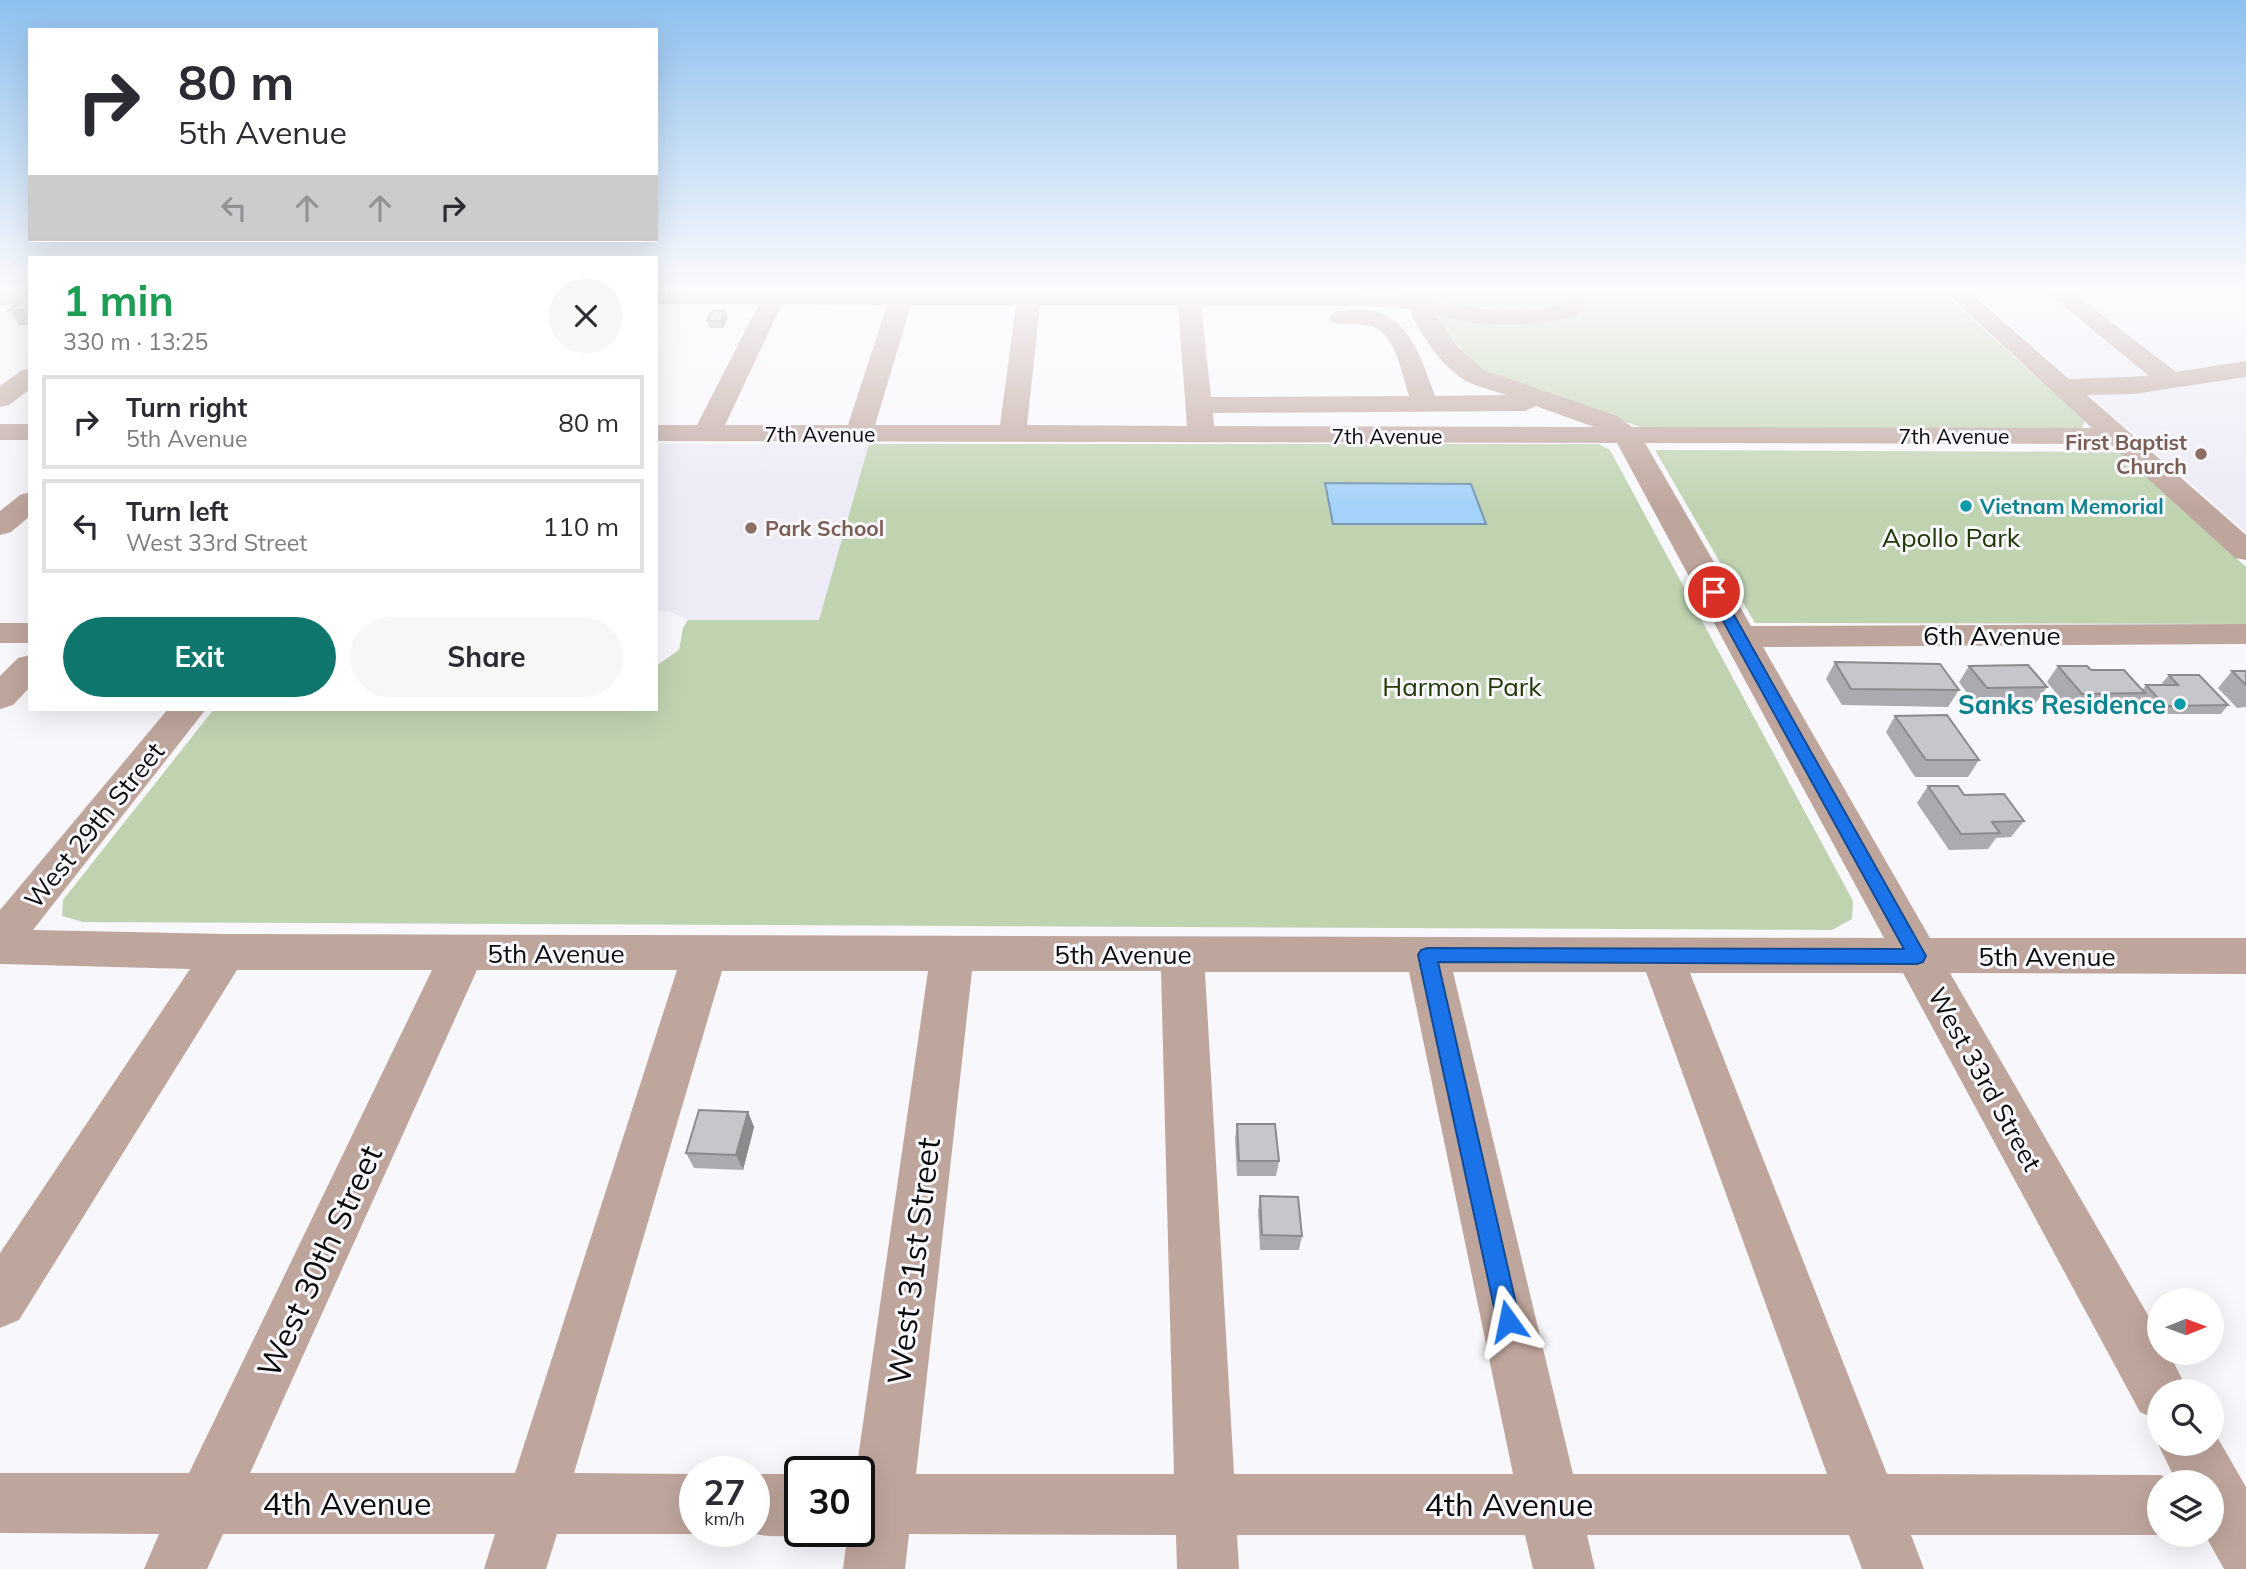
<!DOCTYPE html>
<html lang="en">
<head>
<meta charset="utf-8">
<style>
	body { margin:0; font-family:Mulish,sans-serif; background:#f7f7f7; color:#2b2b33; height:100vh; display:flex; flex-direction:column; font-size:26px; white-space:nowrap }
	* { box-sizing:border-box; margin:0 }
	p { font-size:23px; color:#7c7c81 }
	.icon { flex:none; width:38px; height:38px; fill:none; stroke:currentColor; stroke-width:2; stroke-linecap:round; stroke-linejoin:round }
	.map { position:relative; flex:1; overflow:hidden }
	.drawer { position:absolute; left:28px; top:256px; width:630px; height:455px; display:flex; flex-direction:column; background:#fff; border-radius:0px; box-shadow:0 7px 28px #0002 }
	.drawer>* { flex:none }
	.top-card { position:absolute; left:28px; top:28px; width:630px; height:214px; border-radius:0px; box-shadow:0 7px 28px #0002; background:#fff; color:#2b2b33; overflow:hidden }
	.needle { width:46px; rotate:89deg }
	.controls { position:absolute; left:2147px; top:1288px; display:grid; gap:14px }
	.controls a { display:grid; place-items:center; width:77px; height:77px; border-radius:50%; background:#fff; box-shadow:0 7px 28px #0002; font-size:35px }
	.speed { position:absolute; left:679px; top:1456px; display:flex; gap:14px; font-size:35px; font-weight:700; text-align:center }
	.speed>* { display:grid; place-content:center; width:91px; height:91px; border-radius:50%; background:#fff; box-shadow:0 7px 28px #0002; line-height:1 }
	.speed small { font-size:18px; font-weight:400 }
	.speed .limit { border:4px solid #111; border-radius:10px; background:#fff; color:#111 }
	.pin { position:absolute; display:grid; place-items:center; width:60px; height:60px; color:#fff; margin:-30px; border:4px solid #fff; border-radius:50%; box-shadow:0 2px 7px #0007 }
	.me { position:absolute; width:77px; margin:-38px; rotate:348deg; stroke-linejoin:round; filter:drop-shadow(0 0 5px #0008) }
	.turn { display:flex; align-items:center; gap:24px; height:147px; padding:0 35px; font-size:32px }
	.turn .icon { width:91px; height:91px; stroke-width:2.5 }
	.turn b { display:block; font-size:49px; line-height:60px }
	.lanes { display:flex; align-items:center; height:66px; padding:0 35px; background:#0003; justify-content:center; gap:35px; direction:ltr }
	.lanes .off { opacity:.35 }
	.round { display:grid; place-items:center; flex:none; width:74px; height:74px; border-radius:37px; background:#f7f7f7 }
	.headline { display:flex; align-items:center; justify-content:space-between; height:119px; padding:0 35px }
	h1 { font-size:42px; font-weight:700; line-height:52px; color:#1e9e55 }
	.action { display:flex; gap:14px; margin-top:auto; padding:14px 35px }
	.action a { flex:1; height:80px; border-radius:42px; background:#0f766e; color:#fff; font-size:28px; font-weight:700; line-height:80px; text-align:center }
	.action a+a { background:#f7f7f7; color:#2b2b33 }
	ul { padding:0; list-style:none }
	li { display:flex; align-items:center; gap:21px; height:94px; margin:0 14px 10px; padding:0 21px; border:4px solid #e1e1e2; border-radius:0px }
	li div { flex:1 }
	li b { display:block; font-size:26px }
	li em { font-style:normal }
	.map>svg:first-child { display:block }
	.built { fill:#ecebf6 }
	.green { fill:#bfd3b1 }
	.water { fill:#a5d2f8; stroke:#7797b2; stroke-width:2 }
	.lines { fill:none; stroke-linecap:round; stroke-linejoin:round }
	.minor { fill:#bfa69d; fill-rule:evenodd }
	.wall { fill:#abaaae }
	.shaded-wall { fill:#8b8b8d }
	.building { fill:#c7c6ca; stroke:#8b8b8d; stroke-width:2 }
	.route { fill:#1a73e8; stroke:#114b97; stroke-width:2 }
	.education-dot { fill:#8d6e63; stroke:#f8f7fb; stroke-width:2.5 }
	.culture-dot { fill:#0f9aa8; stroke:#f8f7fb; stroke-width:2.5 }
	.labels { text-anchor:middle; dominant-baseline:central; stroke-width:6; stroke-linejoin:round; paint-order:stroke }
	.far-street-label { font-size:21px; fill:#0c0c0d; stroke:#f8f7fb }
	.far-education-label { font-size:21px; font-weight:bold; fill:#785e54; stroke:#f8f7fb; text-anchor:end }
	.far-culture-label { font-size:21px; font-weight:bold; fill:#0d838f; stroke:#f8f7fb; text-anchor:start }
	.park-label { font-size:26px; fill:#203906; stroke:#f8f7fb }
	.street-label { font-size:26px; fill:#0c0c0d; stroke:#f8f7fb }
	.culture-label { font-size:26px; font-weight:bold; fill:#0d838f; stroke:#f8f7fb; text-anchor:end }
	.near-street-label { font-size:32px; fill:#0c0c0d; stroke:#f8f7fb }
</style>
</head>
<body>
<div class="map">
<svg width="2246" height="1569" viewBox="0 0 2246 1569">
	<rect width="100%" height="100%" fill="#f8f7fb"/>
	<g class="built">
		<polygon points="1968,289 2246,289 2246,532 2067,375"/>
		<polygon points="656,444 869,444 820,620 688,620 670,611 656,611"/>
	</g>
	<g class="green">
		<polygon points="1428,289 1939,289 2085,421 2082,428 1643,428 1532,390 1474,366 1440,322"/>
		<polygon points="869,444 1599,444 1610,450 1853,901 1852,919 1832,930 83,922 62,916 63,900 214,709 656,709 656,666 679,650 683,628 688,620 819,620"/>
		<polygon points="1655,450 2120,452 2246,567 2246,624 1755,623"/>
	</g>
	<polygon class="water" points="1325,483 1471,484 1486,524 1333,524"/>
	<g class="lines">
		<g class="minor">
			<path d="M767 289 1018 291 1019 289H1041V291L1365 292 1402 295 1404 289H1426V298C1474 310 1511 315 1561 305L1564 301 1561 289H1583L1588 301 1577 316C1529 328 1484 328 1436 315L1458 347 1483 370 1617 416 1632 427 2092 428 1942 289H1966L2069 379 2149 376 2043 289H2068L2176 372 2246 361V377L2134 394 2087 395 2246 535V560L2235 558 2110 444 1645 443 1751 626 2246 624V644L1763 647 1930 938H2246V974L1950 973 2160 1336V1353H2169L2188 1391H2160V1421L2140 1412 1903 973H1690L1887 1474 2160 1475 2176 1481 2158 1444 2160 1442V1444H2212V1428L2246 1487V1569H2224L2205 1535H2212V1482H2160V1535H1911L1924 1569H1862L1849 1535H1587L1595 1569H1533L1525 1535H1237L1239 1569H1177L1176 1535 909 1534 905 1569H843L848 1531H859V1472H856L928 971H722L574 1473 695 1474V1531H703L695 1534H557L546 1569H484L495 1534H223L207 1569H144L159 1534 0 1533V1473H189L432 970H237L19 1320 0 1328V1253L190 969 0 964V910L168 709H206L33 930 225 934 1884 938 1617 443 656 441V425H697L759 304H656V290ZM782 304 887 305 848 425H725ZM911 305H1016L1000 425H875ZM1040 305H1178L1187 426 1027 425ZM1201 306H1365L1409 309C1420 334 1441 365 1464 380 1476 387 1493 390 1506 395L1435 396C1417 343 1400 296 1333 313L1329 318 1333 323C1345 326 1358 323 1371 326 1396 333 1402 375 1409 396L1211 397ZM1536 406 1594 427 1214 426 1213 413 1525 411ZM477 970H677L515 1473H250ZM972 971H1161L1174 1474H916ZM1205 972H1409L1513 1474H1234ZM1453 972H1646L1827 1474H1573Z"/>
			<rect x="0" y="291" width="30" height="14"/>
			<polygon points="30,368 30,389 9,405 0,407 0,386 21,371"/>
			<rect x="0" y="424" width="30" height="16"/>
			<polygon points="30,492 30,516 11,532 0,535 0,511 20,495"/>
			<rect x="0" y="623" width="30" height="20"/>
			<polygon points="30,655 30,687 13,705 0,709 0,676 18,658"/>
			<path d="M754 1474H800V1531H808C792 1538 762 1538 746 1531H754Z"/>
		</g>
	</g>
	<g class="wall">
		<polygon points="30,299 30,325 19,325 9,310"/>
		<polygon points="728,318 723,328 709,328 707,320"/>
		<polygon points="1835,662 1959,690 1948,707 1842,705 1826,679"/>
		<polygon points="1969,666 2047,687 2035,704 1976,705 1959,682"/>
		<polygon points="2058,666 2091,670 2142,690 2146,685 2164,685 2162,683 2169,675 2228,705 2221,714 2158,714 2142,697 2132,709 2070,710 2047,682"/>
		<polygon points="2232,671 2246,671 2246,707 2237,708 2218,688"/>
		<polygon points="1895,716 1979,760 1968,777 1915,777 1886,732"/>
		<polygon points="1928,786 1964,795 2024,821 2011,837 1996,838 1988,849 1949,850 1917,803"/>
		<polygon points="748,1112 754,1127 743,1170 694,1168 686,1153"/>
		<polygon points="1237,1124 1279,1161 1276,1176 1237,1176 1235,1139"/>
		<polygon points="1260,1196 1302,1236 1299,1250 1260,1250 1258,1211"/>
	</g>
	<g class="shaded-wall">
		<polygon points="726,311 728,318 723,328 721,321"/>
		<polygon points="748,1112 754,1127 743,1170 736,1155"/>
	</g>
	<g class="building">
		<polygon points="25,299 30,299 30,310 9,310"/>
		<polygon points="713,311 726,311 721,321 707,320"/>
		<polygon points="1835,662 1940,664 1959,690 1851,689"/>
		<polygon points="2028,665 2047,687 1987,688 1969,666"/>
		<polygon points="2058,666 2087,666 2091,670 2124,670 2145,693 2082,694"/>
		<polygon points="2232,671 2246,671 2246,685"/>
		<polygon points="2169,675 2199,675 2228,705 2165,706 2146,685 2178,685"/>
		<polygon points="1947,715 1979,760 1926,760 1895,716"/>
		<polygon points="1928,786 1958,786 1964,795 2004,794 2024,821 1992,822 2000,833 1961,834"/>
		<polygon points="699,1110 748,1112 736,1155 686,1153"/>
		<polygon points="1237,1124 1275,1124 1279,1161 1239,1161"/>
		<polygon points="1260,1196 1298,1197 1302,1236 1262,1235"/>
	</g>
	<linearGradient id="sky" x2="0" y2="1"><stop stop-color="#8dc0ee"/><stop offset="0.57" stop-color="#fcfbfd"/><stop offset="1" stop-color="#fcfbfd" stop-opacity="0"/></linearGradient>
	<rect width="2246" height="508" fill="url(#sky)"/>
	<polygon class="route" points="1714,588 1721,592 1926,956 1923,962 1917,964 1438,962 1520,1321 1517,1329 1508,1332 1500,1329 1497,1321 1418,955 1421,950 1427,948 1904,949 1707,592"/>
	<g class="education-dot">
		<circle cx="2201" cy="454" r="7"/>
		<circle cx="751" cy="528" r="7"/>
	</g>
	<g class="culture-dot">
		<circle cx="1966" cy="506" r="7"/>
		<circle cx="2180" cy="704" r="7"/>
	</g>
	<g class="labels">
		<g class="far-street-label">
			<text x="820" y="434">7th Avenue</text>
			<text x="1387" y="436">7th Avenue</text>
			<text x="1954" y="436">7th Avenue</text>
		</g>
		<g class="far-education-label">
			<text x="2187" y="442">First Baptist<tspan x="2187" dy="24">Church</tspan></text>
			<text x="765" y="528" text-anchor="start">Park School</text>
		</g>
		<g class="far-culture-label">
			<text x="1980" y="506">Vietnam Memorial</text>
		</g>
		<g class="park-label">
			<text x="1951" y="537">Apollo Park</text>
			<text x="1462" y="686">Harmon Park</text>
		</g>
		<g class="street-label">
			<text x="1992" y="635">6th Avenue</text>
			<text transform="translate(94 825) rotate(-51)">West 29th Street</text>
			<text x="556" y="953">5th Avenue</text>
			<text x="1123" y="954">5th Avenue</text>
			<text x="2047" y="956">5th Avenue</text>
			<text transform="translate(1985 1079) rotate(61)">West 33rd Street</text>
		</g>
		<g class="culture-label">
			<text x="2166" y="704">Sanks Residence</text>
		</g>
		<g class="near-street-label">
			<text transform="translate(319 1261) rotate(-65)">West 30th Street</text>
			<text transform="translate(913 1261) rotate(-83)">West 31st Street</text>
			<text x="347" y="1503">4th Avenue</text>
			<text x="1509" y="1504">4th Avenue</text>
		</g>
	</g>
</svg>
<div class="controls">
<a><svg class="needle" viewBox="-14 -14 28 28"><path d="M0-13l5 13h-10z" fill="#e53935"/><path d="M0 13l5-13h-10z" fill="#7c7c81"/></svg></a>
<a><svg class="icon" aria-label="search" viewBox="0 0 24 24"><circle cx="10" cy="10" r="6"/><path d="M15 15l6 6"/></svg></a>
<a><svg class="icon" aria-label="layers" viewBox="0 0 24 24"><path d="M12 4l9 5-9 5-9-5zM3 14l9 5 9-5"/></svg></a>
</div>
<div class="speed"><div>27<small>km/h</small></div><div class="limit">30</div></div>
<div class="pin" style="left:1714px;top:592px;background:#d93025"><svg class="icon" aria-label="arrive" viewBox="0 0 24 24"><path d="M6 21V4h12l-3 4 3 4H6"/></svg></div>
<svg class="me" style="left:1508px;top:1321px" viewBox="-20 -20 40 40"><path d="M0-17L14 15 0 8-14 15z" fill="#1a73e8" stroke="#fff" stroke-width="4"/></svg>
<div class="top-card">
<div class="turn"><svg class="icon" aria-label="right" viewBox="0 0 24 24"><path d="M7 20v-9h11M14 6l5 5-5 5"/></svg><div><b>80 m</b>5th Avenue</div></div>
<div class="lanes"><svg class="icon off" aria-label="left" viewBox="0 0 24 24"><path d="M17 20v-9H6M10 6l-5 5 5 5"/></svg><svg class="icon off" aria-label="ahead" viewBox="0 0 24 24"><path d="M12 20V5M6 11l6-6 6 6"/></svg><svg class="icon off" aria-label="ahead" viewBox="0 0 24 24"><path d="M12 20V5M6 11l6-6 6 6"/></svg><svg class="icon" aria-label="right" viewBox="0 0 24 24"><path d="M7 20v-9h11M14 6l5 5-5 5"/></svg></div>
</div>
<section class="drawer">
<div class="headline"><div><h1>1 min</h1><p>330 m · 13:25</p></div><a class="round"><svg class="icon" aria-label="close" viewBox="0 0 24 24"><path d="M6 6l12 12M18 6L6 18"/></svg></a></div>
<ul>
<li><svg class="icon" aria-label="right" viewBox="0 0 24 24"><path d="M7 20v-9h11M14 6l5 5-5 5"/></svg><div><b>Turn right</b><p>5th Avenue</p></div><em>80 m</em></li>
<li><svg class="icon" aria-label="left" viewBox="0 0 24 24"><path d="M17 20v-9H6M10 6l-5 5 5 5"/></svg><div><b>Turn left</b><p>West 33rd Street</p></div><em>110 m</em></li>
</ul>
<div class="action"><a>Exit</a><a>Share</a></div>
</section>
</div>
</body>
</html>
